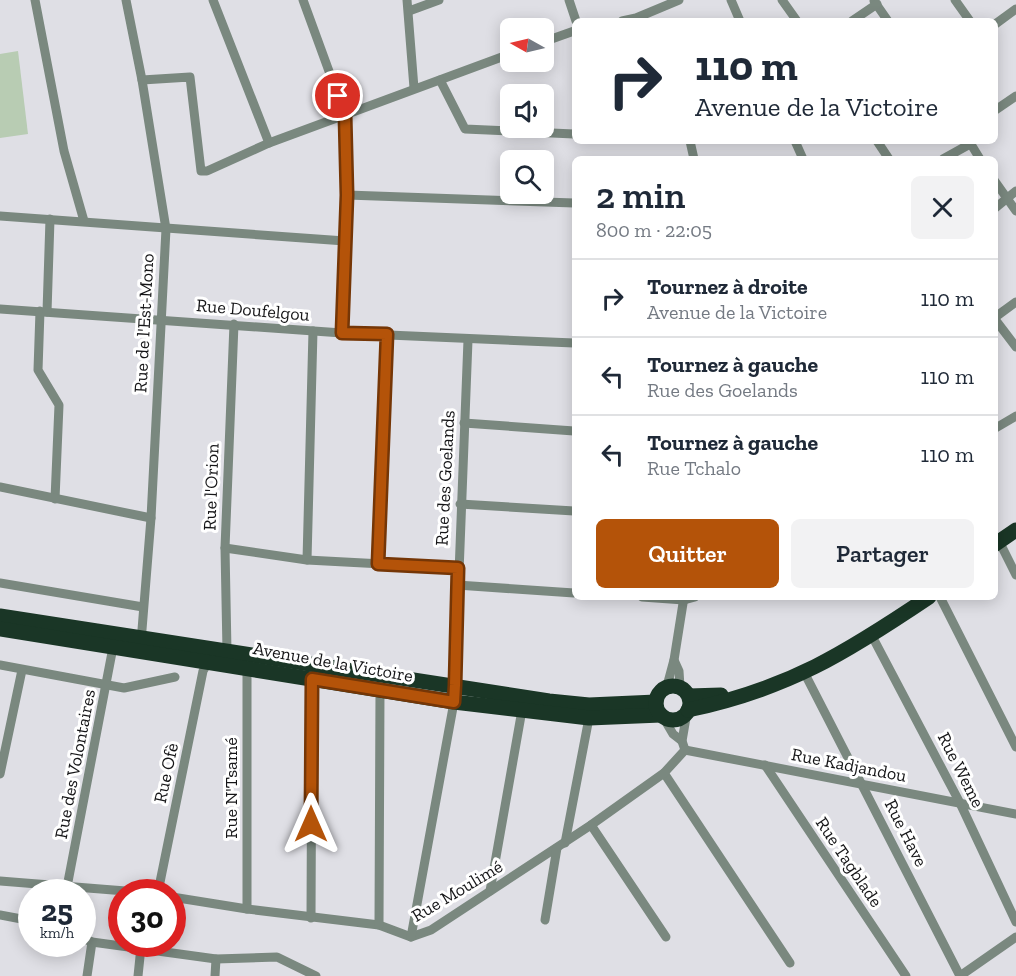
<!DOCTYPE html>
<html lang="fr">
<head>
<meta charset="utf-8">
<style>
	body { margin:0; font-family:"Zilla Slab",serif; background:#f2f2f3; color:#1f2937; height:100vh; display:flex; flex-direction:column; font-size:22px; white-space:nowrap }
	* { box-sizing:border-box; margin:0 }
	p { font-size:20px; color:#747a83 }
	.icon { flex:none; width:33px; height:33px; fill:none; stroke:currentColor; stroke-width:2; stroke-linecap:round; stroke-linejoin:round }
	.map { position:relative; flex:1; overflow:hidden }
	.sheet { position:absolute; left:572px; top:156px; width:426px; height:444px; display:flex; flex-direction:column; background:#fff; border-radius:9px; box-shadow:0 3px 15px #0003 }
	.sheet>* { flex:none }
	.hud { position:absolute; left:572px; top:18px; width:426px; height:126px; border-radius:9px; box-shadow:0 3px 15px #0003; background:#fff; color:#1f2937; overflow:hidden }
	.needle { width:39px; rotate:278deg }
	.tools { position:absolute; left:500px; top:18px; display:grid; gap:12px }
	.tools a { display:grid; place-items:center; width:54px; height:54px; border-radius:9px; background:#fff; box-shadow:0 3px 15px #0003; font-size:30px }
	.speed { position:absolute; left:18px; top:879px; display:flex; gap:12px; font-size:30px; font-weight:700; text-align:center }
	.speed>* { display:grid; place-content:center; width:78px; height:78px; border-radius:50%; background:#fff; box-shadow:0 3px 15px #0003; line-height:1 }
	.speed small { font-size:15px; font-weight:400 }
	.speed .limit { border:9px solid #d22; background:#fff; color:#111 }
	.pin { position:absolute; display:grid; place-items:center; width:51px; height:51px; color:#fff; margin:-26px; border:3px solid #fff; border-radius:50%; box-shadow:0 2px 6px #0007 }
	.me { position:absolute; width:66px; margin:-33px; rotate:0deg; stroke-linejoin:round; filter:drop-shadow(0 0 4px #0008) }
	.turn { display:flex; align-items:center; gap:21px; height:126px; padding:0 24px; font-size:27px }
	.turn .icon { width:78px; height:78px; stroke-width:2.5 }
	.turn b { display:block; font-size:42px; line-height:51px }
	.round { display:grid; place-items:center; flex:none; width:63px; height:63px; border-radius:9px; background:#f2f2f3 }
	.summary { display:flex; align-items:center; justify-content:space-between; height:102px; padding:0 24px }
	h1 { font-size:36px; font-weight:600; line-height:45px }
	.primary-button { display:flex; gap:12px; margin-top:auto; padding:12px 24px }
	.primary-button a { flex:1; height:69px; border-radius:9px; background:#b45309; color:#fff; font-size:24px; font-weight:600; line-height:69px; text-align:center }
	.primary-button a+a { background:#f2f2f3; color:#1f2937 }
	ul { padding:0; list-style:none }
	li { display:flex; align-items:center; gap:18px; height:78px; padding:0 24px; border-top:2px solid #e0e1e3 }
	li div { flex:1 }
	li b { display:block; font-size:22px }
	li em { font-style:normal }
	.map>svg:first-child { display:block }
	.green { fill:#b8ccb3 }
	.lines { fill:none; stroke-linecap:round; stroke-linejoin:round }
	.minor { stroke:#7a887f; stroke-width:9 }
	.trunk { stroke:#1a3626; stroke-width:15 }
	.route-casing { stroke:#753606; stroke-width:15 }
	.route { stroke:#b45309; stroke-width:10 }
	.labels { text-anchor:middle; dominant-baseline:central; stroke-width:6; stroke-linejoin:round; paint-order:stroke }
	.street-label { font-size:18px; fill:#151517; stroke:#fff }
</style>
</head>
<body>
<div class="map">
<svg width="1016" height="976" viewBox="0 0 1016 976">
	<rect width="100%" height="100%" fill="#dfdfe5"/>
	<polygon class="green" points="18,51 28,134 0,138 0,54"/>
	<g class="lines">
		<g class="minor">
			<polyline points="35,0 64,151 84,221"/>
			<polyline points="126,0 142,80 166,229 151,518 141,642"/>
			<polyline points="213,0 269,143"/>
			<polyline points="303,0 345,115 347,195 342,333"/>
			<polyline points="407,0 414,88"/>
			<polyline points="569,0 576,21"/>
			<polyline points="731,0 740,21"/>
			<polyline points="782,0 797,21"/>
			<polyline points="955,0 970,21"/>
			<polyline points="874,1 888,21"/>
			<polyline points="409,11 439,0"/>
			<polyline points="622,21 636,18 679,0"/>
			<polyline points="852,21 877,4"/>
			<polyline points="994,25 1016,9"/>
			<polyline points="543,42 574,31"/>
			<polyline points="142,80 190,77 201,171 207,171 269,143 510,54"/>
			<polyline points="440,80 465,129 574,134"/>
			<polyline points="994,111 1016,96"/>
			<polyline points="690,141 694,159"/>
			<polyline points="795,141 803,159"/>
			<polyline points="877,141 889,159"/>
			<polyline points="969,141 980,159"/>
			<polyline points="943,159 970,144"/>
			<polyline points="994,180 1016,211"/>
			<polyline points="347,195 574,203"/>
			<polyline points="994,209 1016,191"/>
			<polyline points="0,216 345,241"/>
			<polyline points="0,309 342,333 574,343"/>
			<polyline points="40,311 38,370 59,405 55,499"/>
			<polyline points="47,312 50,219"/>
			<polyline points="994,318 1016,347"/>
			<polyline points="994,318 1016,302"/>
			<polyline points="464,423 574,431"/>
			<polyline points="994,429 1016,416"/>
			<polyline points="0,487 151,518"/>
			<polyline points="460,504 574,511"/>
			<polyline points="999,541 1016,575"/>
			<polyline points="225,548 307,560 458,568"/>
			<polyline points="307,560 313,331"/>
			<polyline points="378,564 387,335"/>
			<polyline points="0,583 143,607"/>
			<polyline points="457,585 574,593"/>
			<polyline points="642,597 684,600 695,597"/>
			<polyline points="940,597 1016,747"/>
			<polyline points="872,636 960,803 1016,922"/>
			<polyline points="227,651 225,548 234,324"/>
			<polyline points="674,660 679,671 680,687"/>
			<polyline points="0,665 124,688 175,677"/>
			<polyline points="247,667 247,909"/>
			<polyline points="805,674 960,976"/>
			<polyline points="667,686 674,660 684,597"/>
			<polyline points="663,717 673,734 682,741"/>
			<polyline points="685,750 1016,814"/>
			<polyline points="685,750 682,741 687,712"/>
			<polyline points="765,765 906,976"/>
			<polyline points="664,773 790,963"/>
			<polyline points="0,774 22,670"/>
			<polyline points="591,825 666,937"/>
			<polyline points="565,843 589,718"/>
			<polyline points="0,881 138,892"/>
			<polyline points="67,887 114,642"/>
			<polyline points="490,891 522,710"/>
			<polyline points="158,892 203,671 209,661"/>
			<polyline points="172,897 247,909 379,925 411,937 431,930 591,825 664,773 685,750"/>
			<polyline points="0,915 32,921"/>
			<polyline points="311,918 312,679"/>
			<polyline points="545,920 557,848"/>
			<polyline points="379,925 380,690"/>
			<polyline points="411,937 454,702 468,340"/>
			<polyline points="82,938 92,942 216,959 277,957 316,976"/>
			<polyline points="87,976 92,942"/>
			<polyline points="138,976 141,947"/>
			<polyline points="215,976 216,959"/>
			<polyline points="960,976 1016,937"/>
		</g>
		<g class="trunk">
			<polyline points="994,545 1016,530"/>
			<polyline points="0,616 549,701 589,705 656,702"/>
			<polyline points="0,629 454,702 589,718 661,715"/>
			<circle cx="673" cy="703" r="17"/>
			<polyline points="689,696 721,695"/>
			<path d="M688 710C788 689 846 653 929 597"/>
		</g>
	</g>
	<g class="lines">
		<defs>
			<polyline id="route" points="311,824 312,679 454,702 455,685 458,568 378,564 387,334 342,333 347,195 345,115 338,96"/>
		</defs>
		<use href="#route" class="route-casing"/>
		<use href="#route" class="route"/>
	</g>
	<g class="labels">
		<g class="street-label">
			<text transform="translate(253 310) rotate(5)">Rue Doufelgou</text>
			<text transform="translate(144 323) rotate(-87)">Rue de l'Est-Mono</text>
			<text transform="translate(445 478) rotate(-87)">Rue des Goelands</text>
			<text transform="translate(211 487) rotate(-88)">Rue l'Orion</text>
			<text transform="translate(333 662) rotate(10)">Avenue de la Victoire</text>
			<text transform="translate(75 764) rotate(-79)">Rue des Volontaires</text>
			<text transform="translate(849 765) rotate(11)">Rue Kadjandou</text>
			<text transform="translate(961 770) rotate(63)">Rue Weme</text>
			<text transform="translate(166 773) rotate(-78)">Rue Ofè</text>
			<text transform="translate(231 788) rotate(-90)">Rue N'Tsamé</text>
			<text transform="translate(906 833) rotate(63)">Rue Have</text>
			<text transform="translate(849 862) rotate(56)">Rue Tagblade</text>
			<text transform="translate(457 891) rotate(-31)">Rue Moulimé</text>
		</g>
	</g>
</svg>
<div class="tools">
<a><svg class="needle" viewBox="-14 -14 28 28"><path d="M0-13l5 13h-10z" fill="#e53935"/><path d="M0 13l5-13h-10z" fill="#747a83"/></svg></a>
<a><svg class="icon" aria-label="sound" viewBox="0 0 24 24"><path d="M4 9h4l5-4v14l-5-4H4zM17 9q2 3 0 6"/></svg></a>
<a><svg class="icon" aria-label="search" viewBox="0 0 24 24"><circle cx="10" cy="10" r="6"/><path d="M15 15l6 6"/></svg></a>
</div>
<div class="speed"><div>25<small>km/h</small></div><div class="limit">30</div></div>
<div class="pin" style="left:338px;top:96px;background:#d93025"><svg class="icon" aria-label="arrive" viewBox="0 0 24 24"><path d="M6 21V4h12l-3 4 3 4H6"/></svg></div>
<svg class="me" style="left:311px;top:824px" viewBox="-20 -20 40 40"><path d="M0-17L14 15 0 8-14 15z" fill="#b45309" stroke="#fff" stroke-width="4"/></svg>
<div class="hud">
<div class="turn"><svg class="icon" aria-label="right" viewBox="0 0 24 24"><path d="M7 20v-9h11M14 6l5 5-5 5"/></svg><div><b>110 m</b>Avenue de la Victoire</div></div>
</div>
<section class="sheet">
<div class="summary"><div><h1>2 min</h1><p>800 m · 22:05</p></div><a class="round"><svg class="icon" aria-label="close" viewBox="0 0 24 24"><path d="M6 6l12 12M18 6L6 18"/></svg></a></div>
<ul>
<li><svg class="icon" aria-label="right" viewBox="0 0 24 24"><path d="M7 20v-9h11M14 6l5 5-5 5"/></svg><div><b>Tournez à droite</b><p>Avenue de la Victoire</p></div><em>110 m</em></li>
<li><svg class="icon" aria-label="left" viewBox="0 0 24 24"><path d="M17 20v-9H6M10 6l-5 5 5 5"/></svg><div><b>Tournez à gauche</b><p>Rue des Goelands</p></div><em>110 m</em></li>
<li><svg class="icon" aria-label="left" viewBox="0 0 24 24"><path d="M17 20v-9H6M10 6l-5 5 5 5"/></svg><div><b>Tournez à gauche</b><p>Rue Tchalo</p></div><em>110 m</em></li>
</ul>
<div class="primary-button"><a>Quitter</a><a>Partager</a></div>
</section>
</div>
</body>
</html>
